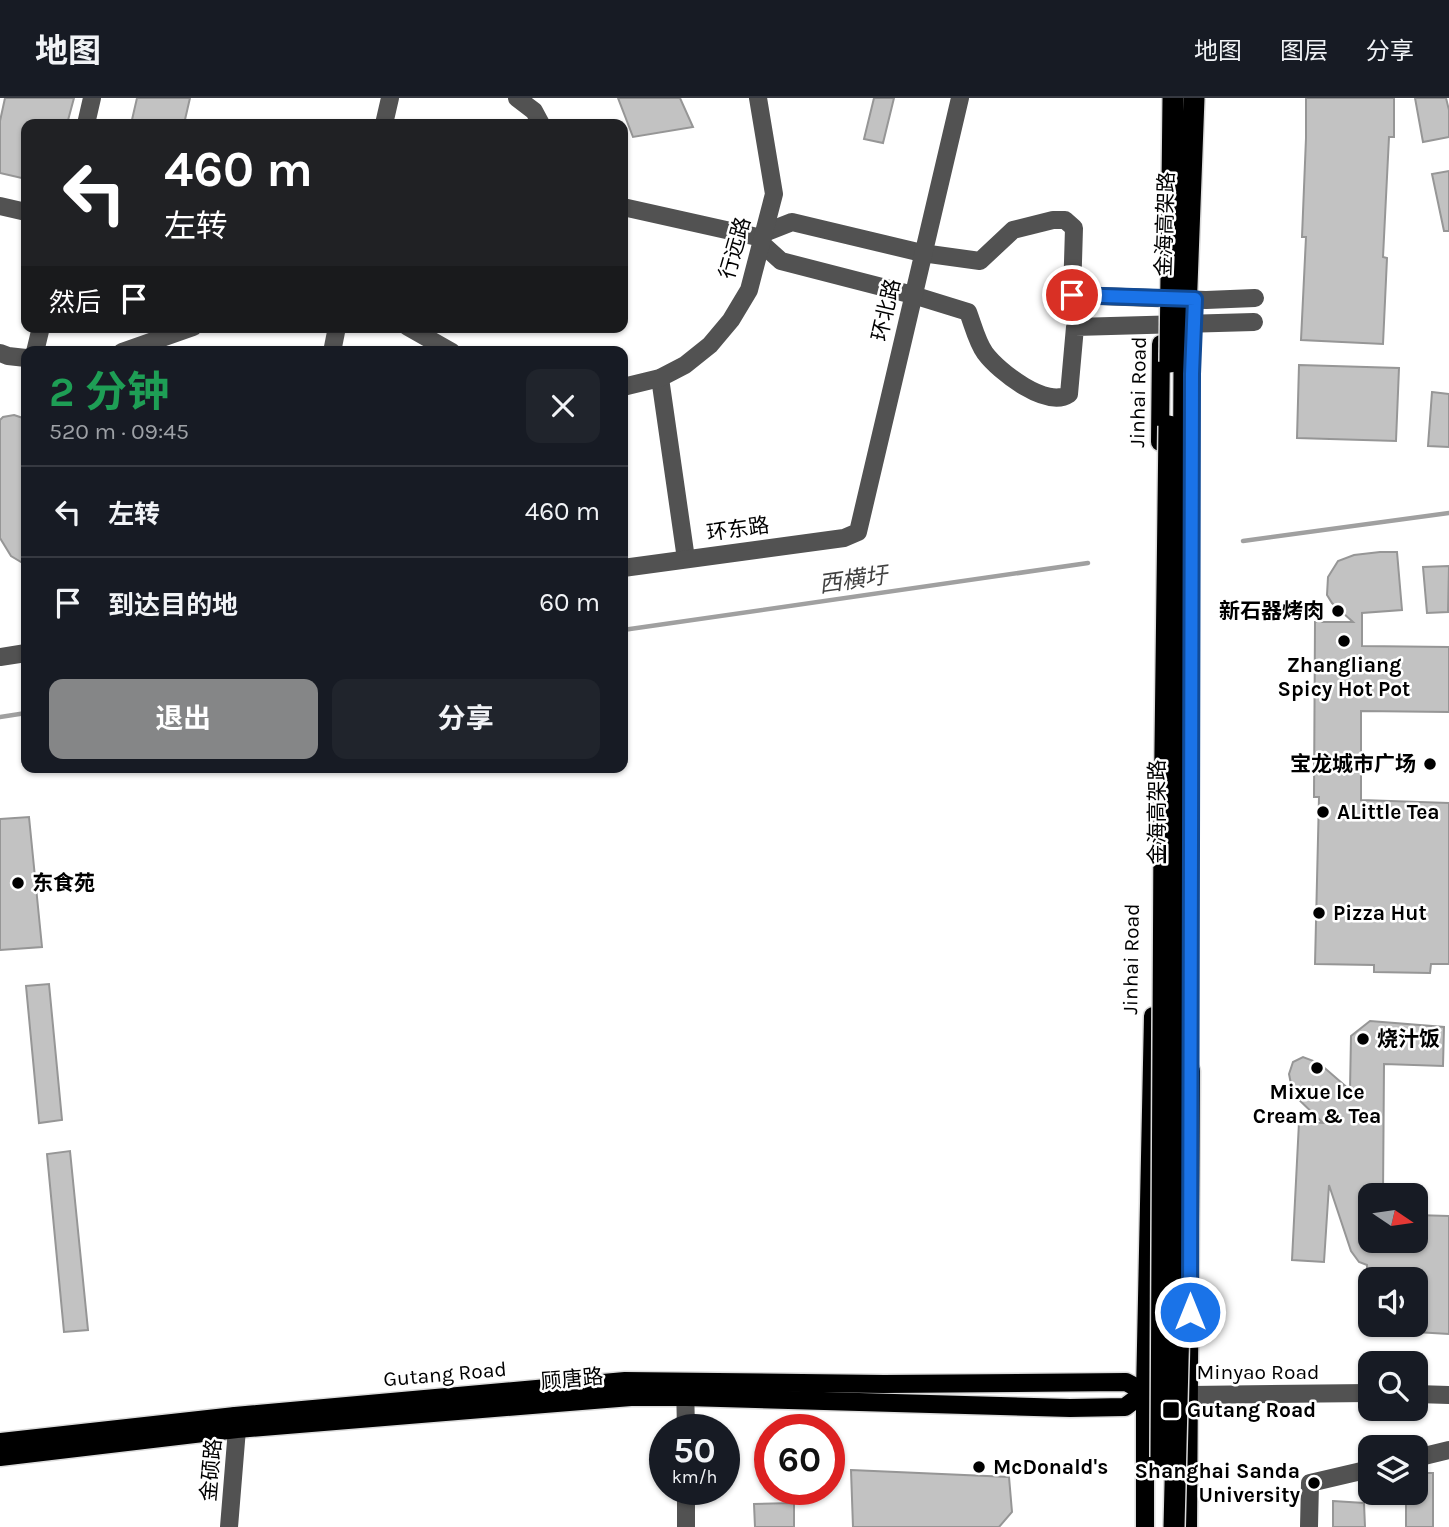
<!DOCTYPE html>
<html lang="zh">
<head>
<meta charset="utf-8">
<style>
	body { margin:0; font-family:Karla,"Noto Sans SC",sans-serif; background:#20242c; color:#f1f3f6; height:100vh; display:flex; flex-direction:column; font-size:26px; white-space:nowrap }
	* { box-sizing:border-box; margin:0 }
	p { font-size:23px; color:#9ea1a6 }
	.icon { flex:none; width:38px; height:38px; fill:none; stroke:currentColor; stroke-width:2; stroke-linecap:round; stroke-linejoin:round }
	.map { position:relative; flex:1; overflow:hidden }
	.panel { position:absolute; left:21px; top:248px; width:607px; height:427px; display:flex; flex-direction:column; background:#171b24; border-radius:14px; box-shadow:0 2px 5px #0004 }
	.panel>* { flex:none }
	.banner { position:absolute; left:21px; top:21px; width:607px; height:214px; border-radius:14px; box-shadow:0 2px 5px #0004; background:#202124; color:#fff; overflow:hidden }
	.needle { width:46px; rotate:103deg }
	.tools { position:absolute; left:1358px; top:1085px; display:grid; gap:14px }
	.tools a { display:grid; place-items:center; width:70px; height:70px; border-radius:14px; background:#171b24; box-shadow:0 2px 5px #0004; font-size:35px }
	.speed { position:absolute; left:649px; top:1316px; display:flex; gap:14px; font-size:35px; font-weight:700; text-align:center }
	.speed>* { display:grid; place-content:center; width:91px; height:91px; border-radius:50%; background:#171b24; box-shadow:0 2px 5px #0004; line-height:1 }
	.speed small { font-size:18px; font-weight:400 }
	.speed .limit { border:10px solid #d22; background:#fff; color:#111 }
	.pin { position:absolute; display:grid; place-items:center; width:60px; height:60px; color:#fff; margin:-30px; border:4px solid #fff; border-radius:50%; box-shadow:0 2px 7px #0007 }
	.me { position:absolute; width:77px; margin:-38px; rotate:0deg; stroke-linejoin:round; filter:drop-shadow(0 0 5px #0008) }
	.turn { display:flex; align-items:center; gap:24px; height:147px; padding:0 28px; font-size:32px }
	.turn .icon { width:91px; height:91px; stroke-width:2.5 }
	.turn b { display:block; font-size:49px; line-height:60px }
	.then { display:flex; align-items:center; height:66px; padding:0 28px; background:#0003; gap:14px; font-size:26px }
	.round { display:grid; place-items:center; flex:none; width:74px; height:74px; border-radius:14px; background:#20242c }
	.headline { display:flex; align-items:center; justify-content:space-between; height:119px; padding:0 28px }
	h1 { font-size:42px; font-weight:700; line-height:52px; color:#1e9e55 }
	.primary-button { display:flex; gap:14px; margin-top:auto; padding:14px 28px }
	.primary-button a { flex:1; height:80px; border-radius:14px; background:#858687; color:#fff; font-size:28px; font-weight:700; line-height:80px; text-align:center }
	.primary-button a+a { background:#20242c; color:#f1f3f6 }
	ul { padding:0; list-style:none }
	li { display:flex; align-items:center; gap:21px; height:91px; padding:0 28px; border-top:2px solid #363941 }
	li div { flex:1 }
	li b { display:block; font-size:26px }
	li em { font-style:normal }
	header { display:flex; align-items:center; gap:42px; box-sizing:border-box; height:98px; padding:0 35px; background:#171b24; border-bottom:2px solid #363941 }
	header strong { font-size:33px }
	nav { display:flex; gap:38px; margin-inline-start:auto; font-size:24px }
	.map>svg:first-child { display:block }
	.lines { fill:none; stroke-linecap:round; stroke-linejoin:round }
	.stream { stroke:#a0a0a0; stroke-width:4.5 }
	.building { fill:#c2c2c2; stroke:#969696; stroke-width:2 }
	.major-casing { stroke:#dbdbdb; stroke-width:21 }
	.minor { stroke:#525252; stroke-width:18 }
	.major { stroke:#000; stroke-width:18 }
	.highway-bridge-casing { stroke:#dbdbdb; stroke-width:24; stroke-linecap:butt }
	.highway-bridge { stroke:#000; stroke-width:21 }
	.route-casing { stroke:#114b97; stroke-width:18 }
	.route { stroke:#1a73e8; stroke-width:12 }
	.poi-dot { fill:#000; stroke:#fff; stroke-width:2.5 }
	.labels { text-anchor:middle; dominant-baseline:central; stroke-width:5; stroke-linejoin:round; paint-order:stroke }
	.street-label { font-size:21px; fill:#000; stroke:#fff }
	.poi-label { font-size:21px; font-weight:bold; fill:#000; stroke:#fff; text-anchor:start }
	.water-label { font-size:23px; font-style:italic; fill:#414141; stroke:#fff }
</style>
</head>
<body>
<header>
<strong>地图</strong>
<nav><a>地图</a><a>图层</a><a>分享</a></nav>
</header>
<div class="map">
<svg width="1449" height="1429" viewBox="0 0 1449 1429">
	<rect width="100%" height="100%" fill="#fff"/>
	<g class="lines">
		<g class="stream">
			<polyline points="1243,443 1449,415"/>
			<polyline points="623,532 1088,465"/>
			<polyline points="0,619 26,615"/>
		</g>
	</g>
	<g class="building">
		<polygon points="5,0 74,0 67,26 26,26 26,81 0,75 0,23"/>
		<polygon points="137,0 190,0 184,26 131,26"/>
		<polygon points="618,0 680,0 693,29 633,39"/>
		<polygon points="874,0 894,0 883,45 864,41"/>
		<polygon points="1306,0 1394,0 1394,39 1389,39 1383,159 1387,160 1383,246 1301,242 1306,139 1302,139 1306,40"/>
		<polygon points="1415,0 1446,0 1449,12 1449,39 1423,44"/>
		<polygon points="1449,73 1449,133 1444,133 1432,76"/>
		<polygon points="1299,267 1399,270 1396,343 1297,340"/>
		<polygon points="1432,294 1449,296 1449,349 1428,348"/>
		<polygon points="14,317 26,321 26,467 11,458 0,440 0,322 3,319"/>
		<polygon points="1380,454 1397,454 1402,512 1362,515 1362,548 1449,549 1449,614 1361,613 1361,702 1449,705 1449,866 1431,866 1430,875 1374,874 1374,867 1315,866 1319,699 1314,699 1315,524 1353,524 1332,505 1327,497 1328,479 1338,463 1354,457"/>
		<polygon points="1449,468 1448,514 1427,515 1423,469"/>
		<polygon points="29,719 42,849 0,852 0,721"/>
		<polygon points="49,886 62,1022 39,1025 26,888"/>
		<polygon points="1370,923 1444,929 1443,968 1384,966 1383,1097 1370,1097 1370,1143 1416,1143 1416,1117 1449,1118 1449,1236 1416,1234 1416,1174 1367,1172 1367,1167 1359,1164 1351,1153 1329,1087 1324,1164 1292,1162 1299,1024 1323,1025 1293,996 1289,976 1293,964 1303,959 1319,965 1350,992 1351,938"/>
		<polygon points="70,1053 88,1232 64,1234 47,1056"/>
		<polygon points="851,1372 1009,1379 1012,1414 999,1429 853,1429"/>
		<polygon points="1416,1375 1433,1375 1433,1429 1406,1429 1406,1395 1416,1395"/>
		<polygon points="1333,1403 1364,1405 1365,1429 1333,1429"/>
		<polygon points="794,1405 794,1429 755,1429 754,1406"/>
	</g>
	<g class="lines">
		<defs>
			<g id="major">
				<polyline points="1160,344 1161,246"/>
				<polyline points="0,1344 235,1318 625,1283 884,1286 1126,1284 1145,1294 1155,1295"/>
				<polyline points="0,1359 237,1331 631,1299 686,1299 1070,1310 1125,1309 1145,1294"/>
				<polyline points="1145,1429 1145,1294 1153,918"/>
				<polyline points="1188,1429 1191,973"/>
			</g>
		</defs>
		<use href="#major" class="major-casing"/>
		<g class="minor">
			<polyline points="517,0 534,13 541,26"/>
			<polyline points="86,26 92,0"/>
			<polyline points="384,26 390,0"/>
			<polyline points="0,108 26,114"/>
			<polyline points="623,109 762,140"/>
			<polyline points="764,135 792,124 922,155 980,163 1013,132 1053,122 1065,122 1074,130 1072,197 1206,202 1255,200"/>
			<path d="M761 145 781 163 913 197 968 214C973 227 977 244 985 255 999 274 1047 311 1069 296L1075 229 1254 224"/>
			<polyline points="408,229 452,254"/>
			<polyline points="35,254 41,229"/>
			<polyline points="122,254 193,229"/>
			<polyline points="332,254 337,229"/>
			<polyline points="0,255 8,258 26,260"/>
			<polyline points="660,280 686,461"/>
			<polyline points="623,289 660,280 685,267 710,247 731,222 749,192 774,96 758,0"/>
			<polyline points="623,470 844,440 858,434 960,0"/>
			<polyline points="0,559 26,555"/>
			<polyline points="685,1286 686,1332"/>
			<polyline points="1416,1296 1449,1297"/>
			<polyline points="1190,1297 1370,1295"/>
			<polyline points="1416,1360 1449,1352"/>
			<polyline points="229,1429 237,1331 235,1318"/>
			<polyline points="686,1429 686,1391"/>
			<polyline points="1309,1429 1310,1385 1370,1371"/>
		</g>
		<use href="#major" class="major"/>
		<defs>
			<g id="highway-bridge">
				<polyline points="1170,264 1173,0"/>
				<polyline points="1161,1359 1164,729 1169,328"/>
				<polyline points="1174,1429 1179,1222 1184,268 1194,0"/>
			</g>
		</defs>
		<use href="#highway-bridge" class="highway-bridge-casing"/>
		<use href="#highway-bridge" class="highway-bridge"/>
	</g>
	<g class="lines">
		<defs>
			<polyline id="route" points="1072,197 1195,201 1192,276 1190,1214"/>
		</defs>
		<use href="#route" class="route-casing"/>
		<use href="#route" class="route"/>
	</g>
	<g class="poi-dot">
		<circle cx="1338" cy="513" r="7"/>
		<circle cx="1344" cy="543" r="7"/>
		<circle cx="1430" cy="666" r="7"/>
		<circle cx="1323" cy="714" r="7"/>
		<circle cx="18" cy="785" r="7"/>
		<circle cx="1319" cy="815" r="7"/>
		<circle cx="1363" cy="941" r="7"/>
		<circle cx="1317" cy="970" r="7"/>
		<rect x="1162" y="1303" width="18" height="18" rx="3.5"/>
		<circle cx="979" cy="1369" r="7"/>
		<circle cx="1314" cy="1385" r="7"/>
	</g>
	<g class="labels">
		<g class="street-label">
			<text transform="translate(1165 126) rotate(-88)">金海高架路</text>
			<text transform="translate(735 150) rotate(-74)">行远路</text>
			<text transform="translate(886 212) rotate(-77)">环北路</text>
			<text transform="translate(1138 294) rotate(-89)">Jinhai Road</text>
			<text transform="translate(738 431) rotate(-8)">环东路</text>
			<text transform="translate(1157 714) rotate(-90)">金海高架路</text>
			<text transform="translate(1131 861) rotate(-89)">Jinhai Road</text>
			<text x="1258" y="1274">Minyao Road</text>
			<text transform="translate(445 1276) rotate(-5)">Gutang Road</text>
			<text transform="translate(572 1281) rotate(-5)">顾唐路</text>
			<text transform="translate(211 1372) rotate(-85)">金硕路</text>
		</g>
		<g class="poi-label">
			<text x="1324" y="513" text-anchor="end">新石器烤肉</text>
			<text x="1344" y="567" text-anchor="middle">Zhangliang<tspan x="1344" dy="24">Spicy Hot Pot</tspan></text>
			<text x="1416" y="666" text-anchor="end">宝龙城市广场</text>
			<text x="1337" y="714">ALittle Tea</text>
			<text x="32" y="785">东食苑</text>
			<text x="1333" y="815">Pizza Hut</text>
			<text x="1377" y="941">烧汁饭</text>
			<text x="1317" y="994" text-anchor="middle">Mixue Ice<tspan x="1317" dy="24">Cream &amp; Tea</tspan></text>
			<text x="1187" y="1312">Gutang Road</text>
			<text x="993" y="1369">McDonald's</text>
			<text x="1300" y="1373" text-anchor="end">Shanghai Sanda<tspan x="1300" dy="24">University</tspan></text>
		</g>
		<g class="water-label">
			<text transform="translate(853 482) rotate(-8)">西横圩</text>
		</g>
	</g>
</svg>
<div class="tools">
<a><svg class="needle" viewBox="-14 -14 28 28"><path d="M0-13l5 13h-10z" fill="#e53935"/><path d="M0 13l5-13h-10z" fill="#9ea1a6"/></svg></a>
<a><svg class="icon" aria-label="sound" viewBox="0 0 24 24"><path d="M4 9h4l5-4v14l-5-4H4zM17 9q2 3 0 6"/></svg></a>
<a><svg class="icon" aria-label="search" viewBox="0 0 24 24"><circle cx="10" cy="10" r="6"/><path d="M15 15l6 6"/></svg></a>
<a><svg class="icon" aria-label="layers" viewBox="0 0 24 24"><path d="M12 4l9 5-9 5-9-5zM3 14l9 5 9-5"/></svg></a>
</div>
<div class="speed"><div>50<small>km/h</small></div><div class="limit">60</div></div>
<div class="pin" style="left:1072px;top:197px;background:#d93025"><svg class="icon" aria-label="arrive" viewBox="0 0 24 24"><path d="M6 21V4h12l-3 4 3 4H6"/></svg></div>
<svg class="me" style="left:1190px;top:1214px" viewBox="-20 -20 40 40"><circle r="17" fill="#1a73e8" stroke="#fff" stroke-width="3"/><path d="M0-11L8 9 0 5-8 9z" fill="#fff"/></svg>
<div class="banner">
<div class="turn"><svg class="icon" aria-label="left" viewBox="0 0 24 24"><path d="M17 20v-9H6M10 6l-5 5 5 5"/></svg><div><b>460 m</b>左转</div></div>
<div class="then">然后<svg class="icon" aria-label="arrive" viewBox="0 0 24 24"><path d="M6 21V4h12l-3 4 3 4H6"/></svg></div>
</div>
<section class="panel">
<div class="headline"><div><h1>2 分钟</h1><p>520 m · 09:45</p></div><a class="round"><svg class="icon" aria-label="close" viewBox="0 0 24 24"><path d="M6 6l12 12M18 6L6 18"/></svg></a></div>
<ul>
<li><svg class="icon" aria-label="left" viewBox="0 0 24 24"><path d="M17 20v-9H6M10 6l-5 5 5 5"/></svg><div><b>左转</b></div><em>460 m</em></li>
<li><svg class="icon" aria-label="arrive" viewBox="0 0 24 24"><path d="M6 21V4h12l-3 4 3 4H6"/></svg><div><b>到达目的地</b></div><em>60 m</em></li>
</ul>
<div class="primary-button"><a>退出</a><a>分享</a></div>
</section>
</div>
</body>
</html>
